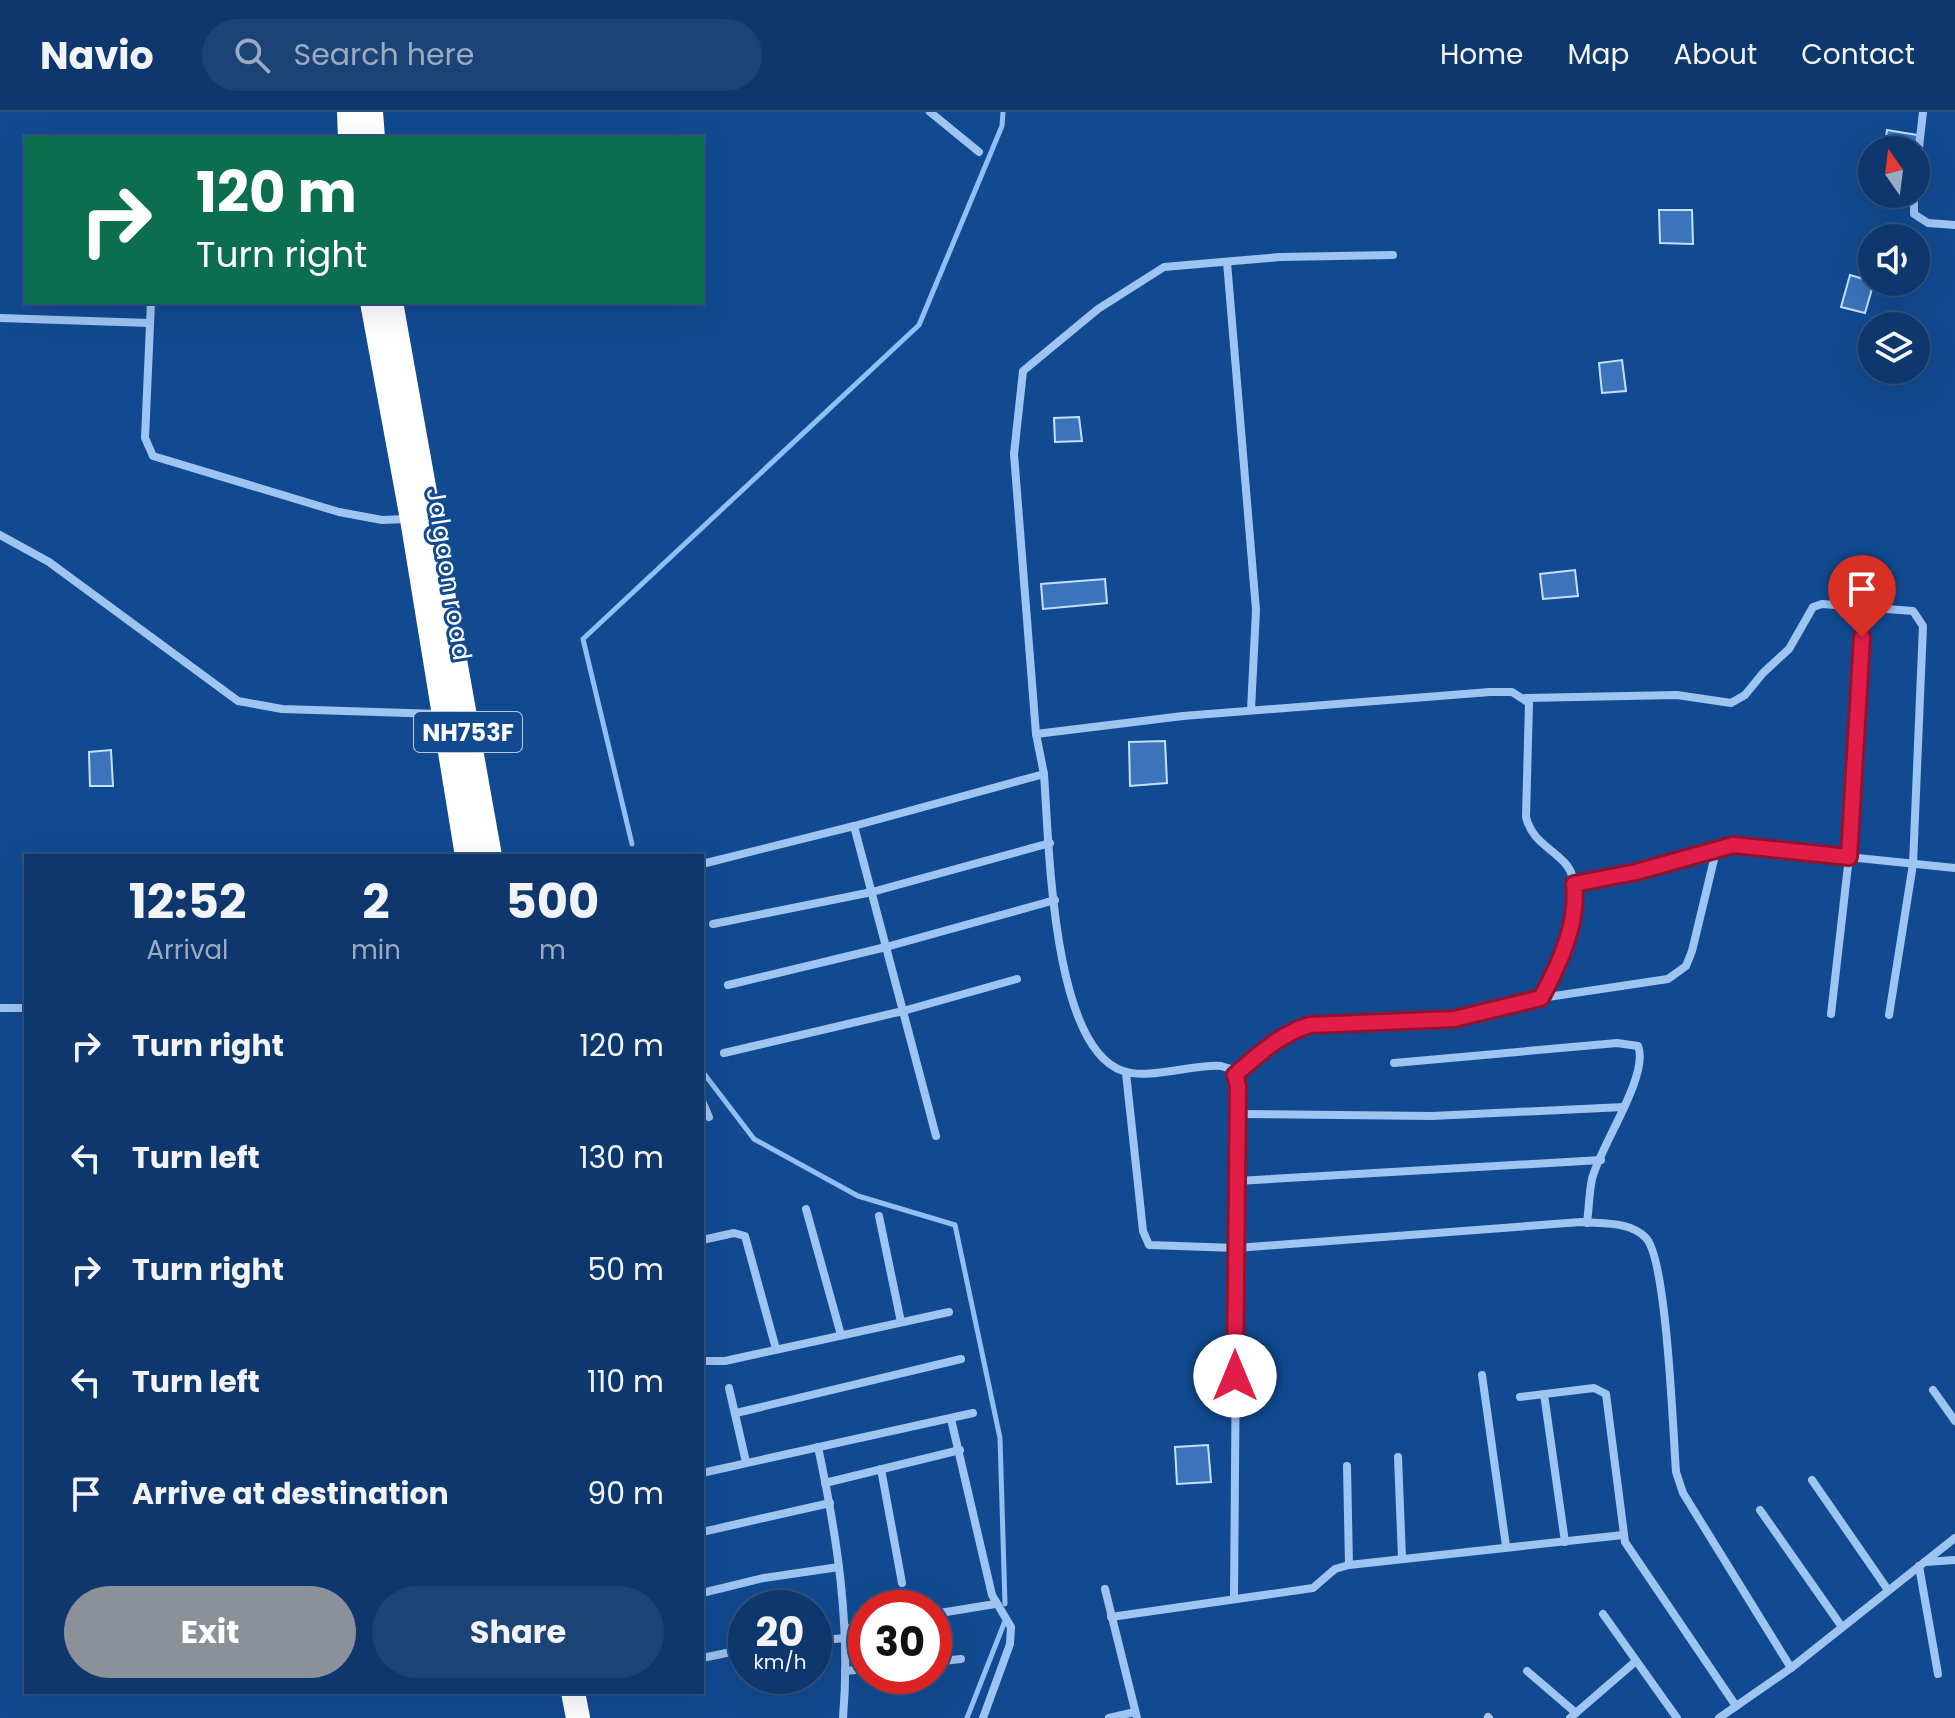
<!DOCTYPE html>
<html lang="en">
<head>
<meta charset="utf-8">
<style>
	body { margin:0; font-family:Poppins,sans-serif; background:#1c4375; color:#f1f3f6; height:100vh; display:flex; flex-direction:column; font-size:30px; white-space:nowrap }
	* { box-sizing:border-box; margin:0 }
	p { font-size:26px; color:#9bacc2 }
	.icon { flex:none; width:44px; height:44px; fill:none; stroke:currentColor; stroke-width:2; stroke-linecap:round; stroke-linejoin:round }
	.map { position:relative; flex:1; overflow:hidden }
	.panel { position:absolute; left:24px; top:742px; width:680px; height:840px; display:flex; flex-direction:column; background:#0e386d; border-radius:0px; box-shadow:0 8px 32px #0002,0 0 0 2px #2e5280 }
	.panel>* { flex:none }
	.banner { position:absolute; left:24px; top:24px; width:680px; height:168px; border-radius:0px; box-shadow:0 8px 32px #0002,0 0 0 2px #2e5280; background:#0b6e4f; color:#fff; overflow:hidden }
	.needle { width:52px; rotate:346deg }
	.fabs { position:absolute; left:1858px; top:24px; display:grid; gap:16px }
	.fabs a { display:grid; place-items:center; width:72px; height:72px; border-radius:50%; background:#0e386d; box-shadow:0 8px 32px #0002,0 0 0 2px #2e5280; font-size:40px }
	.speed { position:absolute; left:728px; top:1478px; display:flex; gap:16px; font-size:40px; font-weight:700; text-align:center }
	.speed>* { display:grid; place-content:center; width:104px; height:104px; border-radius:50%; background:#0e386d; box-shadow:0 8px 32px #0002,0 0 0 2px #2e5280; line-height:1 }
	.speed small { font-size:20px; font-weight:400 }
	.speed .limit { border:12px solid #d22; background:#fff; color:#111 }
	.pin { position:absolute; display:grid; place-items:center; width:68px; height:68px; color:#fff; margin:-82px -34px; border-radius:50% 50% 50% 0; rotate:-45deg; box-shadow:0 0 8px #0007 }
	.pin .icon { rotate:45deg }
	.me { position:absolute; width:88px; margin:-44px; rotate:0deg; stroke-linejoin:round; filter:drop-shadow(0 0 6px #0008) }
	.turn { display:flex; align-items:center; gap:28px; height:168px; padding:0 40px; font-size:36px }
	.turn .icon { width:104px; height:104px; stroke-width:2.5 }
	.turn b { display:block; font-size:56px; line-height:68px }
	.eta { display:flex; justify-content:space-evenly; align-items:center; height:136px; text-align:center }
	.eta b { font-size:48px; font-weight:700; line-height:56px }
	.primary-button { display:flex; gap:16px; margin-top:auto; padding:16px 40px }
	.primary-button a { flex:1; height:92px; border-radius:48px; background:#8c9099; color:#fff; font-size:32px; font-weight:700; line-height:92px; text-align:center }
	.primary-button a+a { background:#1c4375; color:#f1f3f6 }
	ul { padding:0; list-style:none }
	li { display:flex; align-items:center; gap:24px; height:112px; padding:0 40px }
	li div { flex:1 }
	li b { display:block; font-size:30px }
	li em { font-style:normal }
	header { display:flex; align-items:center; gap:48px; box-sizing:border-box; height:112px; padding:0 40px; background:#0e386d; border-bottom:2px solid #2e5280 }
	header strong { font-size:38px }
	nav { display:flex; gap:44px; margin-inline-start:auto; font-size:28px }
	.search { width:560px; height:72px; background:#1c4375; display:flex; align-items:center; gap:20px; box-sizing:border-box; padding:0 28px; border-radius:44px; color:#9bacc2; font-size:30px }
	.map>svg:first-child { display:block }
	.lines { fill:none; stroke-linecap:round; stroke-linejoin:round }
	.stream { stroke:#90bff5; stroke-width:5 }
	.building { fill:#3b74ba; stroke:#c5dffd; stroke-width:2 }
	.street { stroke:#9ec4f2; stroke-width:8 }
	.highway { stroke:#fff; stroke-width:24 }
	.route-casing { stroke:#92132f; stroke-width:20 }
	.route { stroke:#e11d48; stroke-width:14 }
	.labels { text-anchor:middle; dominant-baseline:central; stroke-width:6; stroke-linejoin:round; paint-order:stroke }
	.shield { fill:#124a91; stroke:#b8c9de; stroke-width:2 }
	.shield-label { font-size:24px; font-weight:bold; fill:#fff }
	.street-label { font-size:26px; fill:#fff; stroke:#124a91 }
</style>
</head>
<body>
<header>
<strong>Navio</strong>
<div class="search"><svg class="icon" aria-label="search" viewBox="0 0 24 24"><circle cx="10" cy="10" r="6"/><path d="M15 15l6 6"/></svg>Search here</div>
<nav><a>Home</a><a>Map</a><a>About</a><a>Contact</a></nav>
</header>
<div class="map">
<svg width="1955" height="1606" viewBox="0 0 1955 1606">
	<rect width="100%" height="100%" fill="#124a91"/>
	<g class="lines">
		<g class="stream">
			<polyline points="632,732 583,527 919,213 1002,14 1003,0"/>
			<polyline points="702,959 754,1027 858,1084 955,1113 1000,1326 1005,1492"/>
			<polyline points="967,1606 1005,1509"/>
		</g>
	</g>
	<g class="building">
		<polygon points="1887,18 1918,23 1916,38 1884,38"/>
		<polygon points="1659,98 1692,98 1693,132 1660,131"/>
		<polygon points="1850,163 1874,170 1865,201 1841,195"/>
		<polygon points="1622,248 1626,279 1602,281 1599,251"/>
		<polygon points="1079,305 1082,329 1055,330 1054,306"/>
		<polygon points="1575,458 1578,484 1543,487 1540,462"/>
		<polygon points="1105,467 1107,491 1043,497 1041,472"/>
		<polygon points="1165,629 1167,671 1130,674 1129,630"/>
		<polygon points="111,638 113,674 90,674 89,640"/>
		<polygon points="1208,1333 1211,1370 1177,1372 1175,1335"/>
	</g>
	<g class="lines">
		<g class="street">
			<polyline points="930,0 979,40"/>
			<polyline points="1916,61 1923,0"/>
			<polyline points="1914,82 1914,102 1928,111 1955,113"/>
			<polyline points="1227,150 1256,498 1251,598"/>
			<polyline points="151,190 145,326 153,344 339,400 382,408 407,407"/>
			<polyline points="0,206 150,211"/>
			<polyline points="0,423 49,450 238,589 282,597 440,602"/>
			<polyline points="1526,586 1677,583 1731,591 1745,583 1763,561 1789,537 1813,495 1822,492 1913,499 1923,514 1913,752 1889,903"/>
			<path d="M1036 622 1183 604 1490 580H1512L1529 591 1526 705C1532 729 1549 734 1565 751 1592 781 1558 855 1541 886"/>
			<path d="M1044 662C1049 727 1051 935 1123 959 1149 968 1192 952 1221 954L1231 957 1238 974 1234 1487"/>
			<polyline points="854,714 1044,662 1036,622 1014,342 1023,259 1098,197 1164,155 1280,145 1393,143"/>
			<polyline points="702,752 854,714 936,1024"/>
			<polyline points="1574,772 1636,760 1733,733 1955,756"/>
			<polyline points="713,812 872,780 1050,731"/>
			<polyline points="728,873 886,835 1055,788"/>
			<polyline points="0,896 26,896"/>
			<polyline points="1831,902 1849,745 1864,494"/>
			<polyline points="724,941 903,899 1017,867"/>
			<path d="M1394 951 1617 931 1638 934C1650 963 1599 1036 1592 1067 1589 1081 1589 1096 1587 1111"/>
			<path d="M1126 961 1143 1119 1149 1133 1236 1136 1581 1110C1603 1112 1630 1109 1646 1126 1667 1148 1673 1321 1676 1360L1683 1381 1791 1556"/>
			<path d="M1235 963C1259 942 1279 922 1310 913L1454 907 1541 886 1668 867 1686 854 1692 839 1717 735"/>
			<polyline points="702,989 709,1005"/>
			<polyline points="1237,1002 1432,1004 1624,995"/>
			<polyline points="1237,1069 1601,1048"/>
			<polyline points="806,1097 841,1223"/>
			<polyline points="879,1104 901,1210"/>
			<polyline points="702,1128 734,1121 745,1124 776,1237"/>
			<polyline points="702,1249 725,1249 949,1200"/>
			<polyline points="1482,1263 1506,1434"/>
			<polyline points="729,1276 746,1350"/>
			<polyline points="1933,1278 1955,1309"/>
			<polyline points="1544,1282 1565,1430"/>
			<polyline points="1520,1285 1594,1276 1606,1282 1625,1430 1736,1594"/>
			<polyline points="736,1301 961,1247"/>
			<polyline points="951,1307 992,1483 1011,1515 1010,1532 983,1606"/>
			<path d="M818 1335C837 1424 851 1514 843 1606"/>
			<polyline points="1398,1345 1402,1446"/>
			<polyline points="1347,1354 1349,1453"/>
			<polyline points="881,1357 902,1471"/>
			<polyline points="702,1361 973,1301"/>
			<polyline points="1812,1368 1888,1478"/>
			<polyline points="825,1371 960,1338"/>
			<polyline points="1760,1398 1842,1515"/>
			<polyline points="702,1420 830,1391"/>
			<polyline points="1925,1450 1955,1448"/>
			<polyline points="1919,1454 1938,1562"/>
			<polyline points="1105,1477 1137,1606"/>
			<polyline points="702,1481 764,1466 839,1455"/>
			<polyline points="934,1502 995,1492"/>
			<polyline points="1603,1502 1677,1606"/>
			<polyline points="1111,1505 1313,1476 1335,1457 1349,1453 1623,1423"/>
			<polyline points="845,1517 866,1513"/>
			<polyline points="814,1529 845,1526"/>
			<polyline points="702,1546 746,1537"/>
			<polyline points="934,1550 961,1547"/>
			<polyline points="845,1559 866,1557"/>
			<polyline points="1527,1559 1576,1601"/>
			<polyline points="1488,1605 1489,1606"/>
			<polyline points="1109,1606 1135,1600"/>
			<polyline points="1570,1606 1636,1549"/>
			<polyline points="1719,1606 1791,1556 1955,1426"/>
		</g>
		<g class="highway">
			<polyline points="349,0 350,26"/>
			<polyline points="371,0 373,26"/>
			<polyline points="372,190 412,407 467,744"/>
			<polyline points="391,190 490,744"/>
			<polyline points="573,1580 578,1606"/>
		</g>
	</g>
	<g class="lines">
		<defs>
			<path id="route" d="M1235 1264 1238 974 1235 963C1259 942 1280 922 1310 913L1454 907 1541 886C1559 853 1579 810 1574 772L1636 760 1733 733 1849 745 1862 525"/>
		</defs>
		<use href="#route" class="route-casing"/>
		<use href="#route" class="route"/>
	</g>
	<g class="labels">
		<rect class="shield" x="414" y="600" width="108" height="40" rx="6"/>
		<g class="shield-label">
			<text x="468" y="620">NH753F</text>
		</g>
		<g class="street-label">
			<text transform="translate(449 462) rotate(81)">Jalgaon road</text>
		</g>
	</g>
</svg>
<div class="fabs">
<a><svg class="needle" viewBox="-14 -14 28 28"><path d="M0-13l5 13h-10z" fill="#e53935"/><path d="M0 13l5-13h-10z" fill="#9bacc2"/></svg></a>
<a><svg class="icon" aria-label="sound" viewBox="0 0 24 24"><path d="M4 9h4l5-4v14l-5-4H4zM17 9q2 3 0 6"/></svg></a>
<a><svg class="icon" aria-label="layers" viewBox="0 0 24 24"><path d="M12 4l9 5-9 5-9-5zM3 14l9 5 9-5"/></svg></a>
</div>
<div class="speed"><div>20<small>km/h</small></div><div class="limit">30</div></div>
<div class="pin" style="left:1862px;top:525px;background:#d93025"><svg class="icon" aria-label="arrive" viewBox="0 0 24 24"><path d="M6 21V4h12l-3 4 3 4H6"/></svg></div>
<svg class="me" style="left:1235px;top:1264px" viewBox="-20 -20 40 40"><circle r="19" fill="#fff"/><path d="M0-13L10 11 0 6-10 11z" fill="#e11d48"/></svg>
<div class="banner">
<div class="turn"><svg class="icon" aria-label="right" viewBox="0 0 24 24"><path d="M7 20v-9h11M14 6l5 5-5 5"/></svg><div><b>120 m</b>Turn right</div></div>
</div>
<section class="panel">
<div class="eta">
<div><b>12:52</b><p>Arrival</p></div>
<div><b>2</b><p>min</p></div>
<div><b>500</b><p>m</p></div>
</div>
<ul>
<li><svg class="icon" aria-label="right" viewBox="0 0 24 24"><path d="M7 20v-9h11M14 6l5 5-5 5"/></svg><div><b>Turn right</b></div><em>120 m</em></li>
<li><svg class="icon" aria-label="left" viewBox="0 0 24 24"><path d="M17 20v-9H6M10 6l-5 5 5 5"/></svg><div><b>Turn left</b></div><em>130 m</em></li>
<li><svg class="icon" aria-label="right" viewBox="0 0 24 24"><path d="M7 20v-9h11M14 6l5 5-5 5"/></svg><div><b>Turn right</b></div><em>50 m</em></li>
<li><svg class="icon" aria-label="left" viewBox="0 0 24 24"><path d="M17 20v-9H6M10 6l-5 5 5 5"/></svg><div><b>Turn left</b></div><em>110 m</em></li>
<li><svg class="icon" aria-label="arrive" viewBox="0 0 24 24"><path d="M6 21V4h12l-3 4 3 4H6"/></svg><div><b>Arrive at destination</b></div><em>90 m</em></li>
</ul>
<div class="primary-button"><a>Exit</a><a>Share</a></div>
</section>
</div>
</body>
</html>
